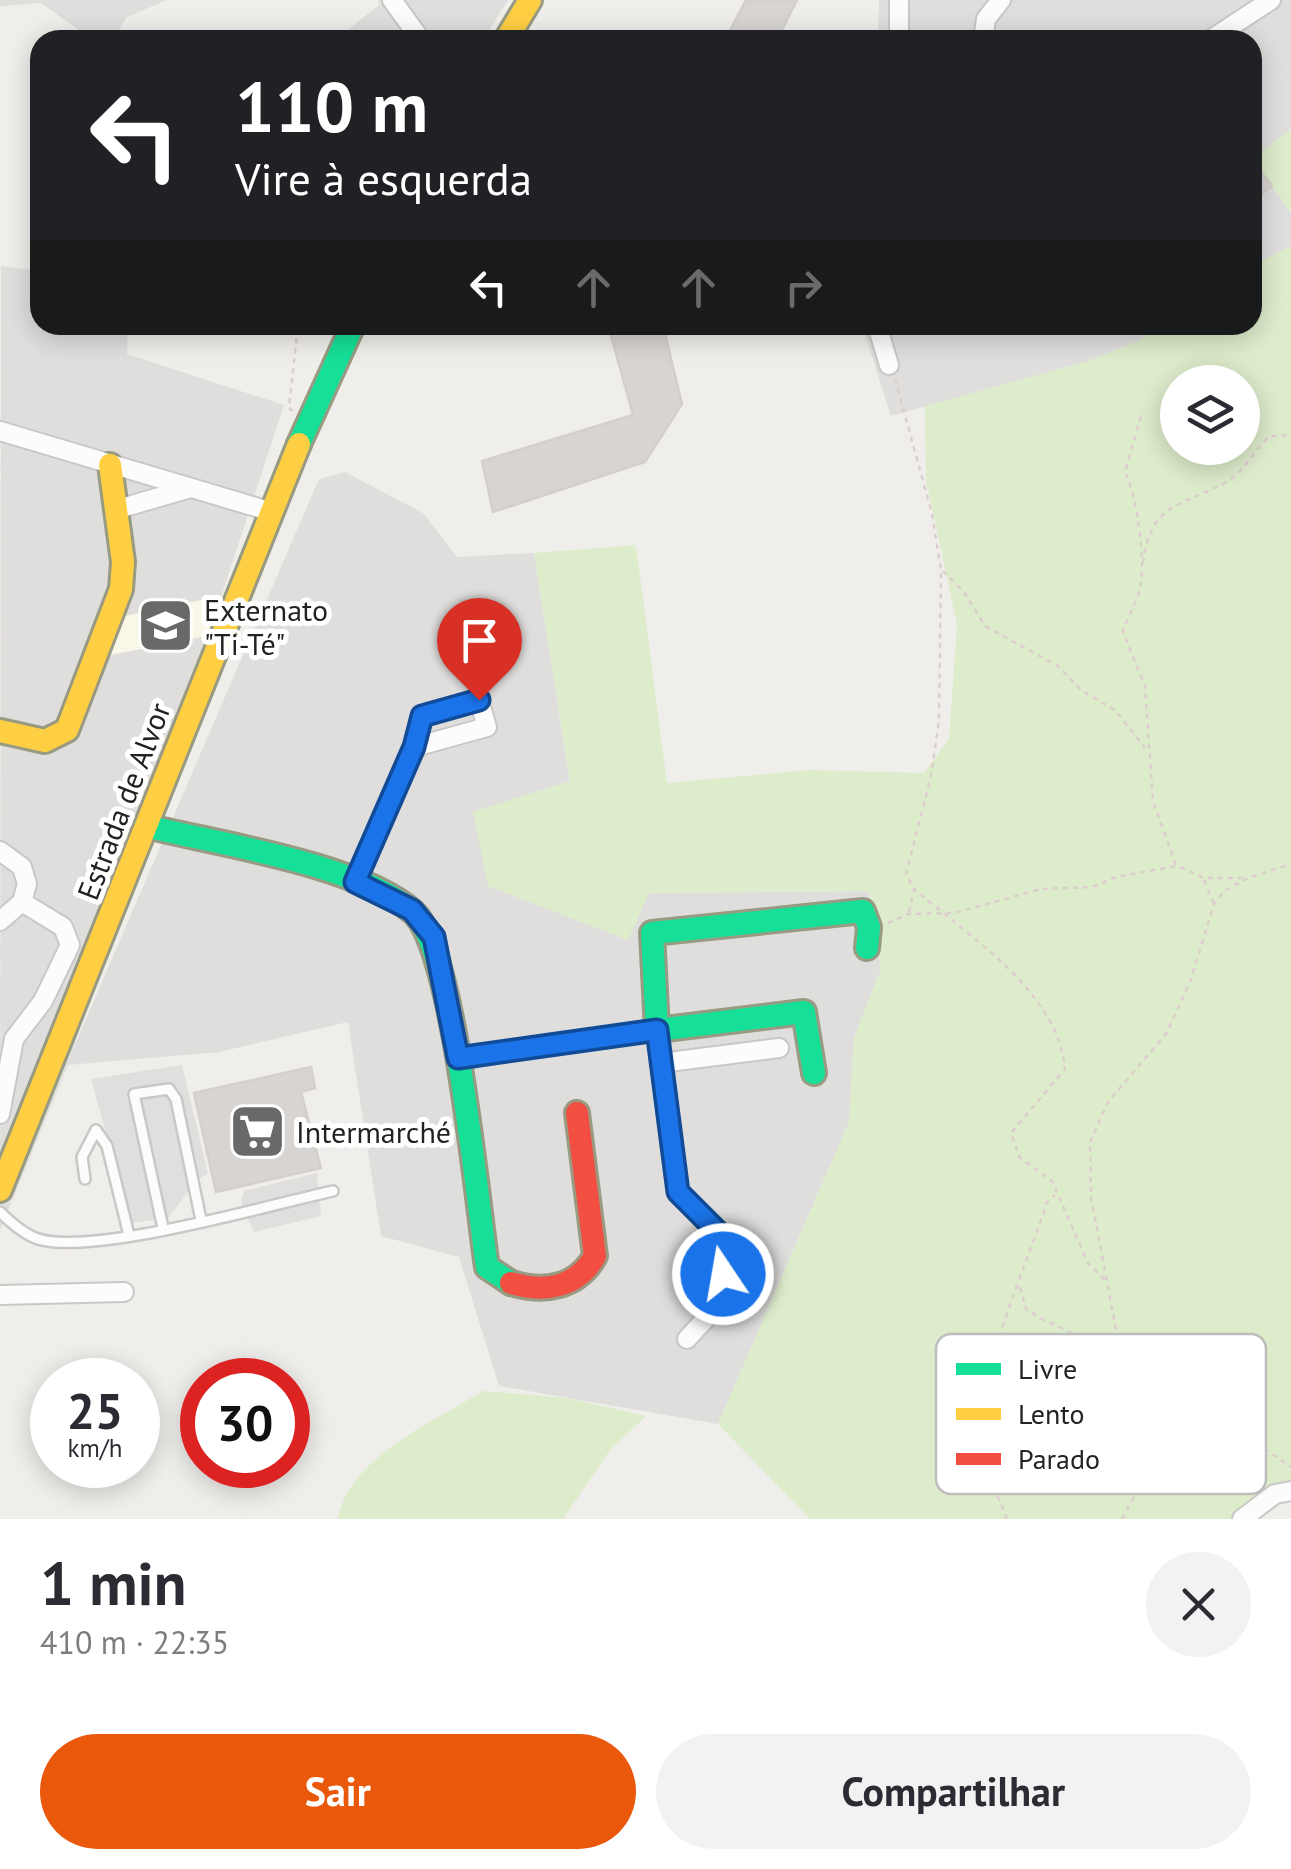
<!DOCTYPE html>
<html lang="pt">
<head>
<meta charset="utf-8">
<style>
	body { margin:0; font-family:"PT Sans",sans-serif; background:#f2f2f3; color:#2b2b33; height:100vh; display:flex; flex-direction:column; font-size:38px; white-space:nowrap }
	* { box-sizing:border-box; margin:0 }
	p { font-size:32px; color:#7c7c81 }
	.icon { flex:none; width:55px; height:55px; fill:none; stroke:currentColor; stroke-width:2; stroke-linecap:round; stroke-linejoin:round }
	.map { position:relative; height:1519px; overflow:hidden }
	.sheet { display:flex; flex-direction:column; background:#fff; flex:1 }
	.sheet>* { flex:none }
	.guide { position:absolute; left:30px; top:30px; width:1232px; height:305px; border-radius:30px; box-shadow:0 5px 25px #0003; background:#202124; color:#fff; overflow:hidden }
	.controls { position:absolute; left:1160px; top:365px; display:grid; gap:20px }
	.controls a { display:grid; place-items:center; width:100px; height:100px; border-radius:50%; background:#fff; box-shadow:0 5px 25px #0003; font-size:50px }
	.speed { position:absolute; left:30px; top:1358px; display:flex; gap:20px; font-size:50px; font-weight:700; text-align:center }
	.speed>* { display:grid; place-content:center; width:130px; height:130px; border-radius:50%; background:#fff; box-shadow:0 5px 25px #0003; line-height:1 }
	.speed small { font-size:25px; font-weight:400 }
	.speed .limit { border:15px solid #d22; background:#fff; color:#111 }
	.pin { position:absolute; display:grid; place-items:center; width:85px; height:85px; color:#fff; margin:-102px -42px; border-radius:50% 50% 50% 0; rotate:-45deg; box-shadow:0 0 10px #0007 }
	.pin .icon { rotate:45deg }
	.me { position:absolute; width:110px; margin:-55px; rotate:348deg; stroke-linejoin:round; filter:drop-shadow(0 0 8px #0008) }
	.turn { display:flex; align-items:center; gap:35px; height:210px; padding:0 40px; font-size:45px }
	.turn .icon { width:130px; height:130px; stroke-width:2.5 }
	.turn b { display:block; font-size:70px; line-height:85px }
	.lanes { display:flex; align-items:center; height:95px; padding:0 40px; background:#0003; justify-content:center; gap:50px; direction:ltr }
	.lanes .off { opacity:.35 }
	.round { display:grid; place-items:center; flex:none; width:105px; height:105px; border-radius:52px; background:#f2f2f3 }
	.summary { display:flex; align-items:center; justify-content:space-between; height:170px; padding:0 40px }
	h1 { font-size:60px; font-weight:800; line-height:75px }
	.button { display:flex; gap:20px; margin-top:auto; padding:20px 40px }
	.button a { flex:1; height:115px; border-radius:60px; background:#ea580c; color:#fff; font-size:40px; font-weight:800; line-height:115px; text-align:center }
	.button a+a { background:#f2f2f3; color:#2b2b33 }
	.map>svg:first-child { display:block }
	.residential { fill:#dfdedc }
	.education { fill:#f8f7e8 }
	.grass { fill:#ddeccb; fill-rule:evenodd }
	.parking { fill:#e0dfde }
	.building { fill:#d7d4d2; stroke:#d3d0cc; stroke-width:2.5 }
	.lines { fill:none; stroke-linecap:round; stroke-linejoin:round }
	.lane-casing { stroke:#c9c8c7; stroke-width:14 }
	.street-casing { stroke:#c9c8c7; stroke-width:22 }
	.fast-casing { stroke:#999a82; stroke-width:28 }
	.slow-casing { stroke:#999a82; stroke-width:28 }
	.jam-casing { stroke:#999a82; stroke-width:28 }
	.path { stroke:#dccecd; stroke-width:2.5; stroke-dasharray:5 5; stroke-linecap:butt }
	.lane { stroke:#fdfcfc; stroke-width:9 }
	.street { stroke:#fdfcfc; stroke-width:18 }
	.fast { stroke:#16e098; stroke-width:22 }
	.slow { stroke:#ffcf43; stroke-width:22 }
	.jam { stroke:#f24e42; stroke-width:22 }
	.route-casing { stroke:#114b97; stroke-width:25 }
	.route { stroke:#1a73e8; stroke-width:18 }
	.labels { text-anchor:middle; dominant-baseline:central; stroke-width:10; stroke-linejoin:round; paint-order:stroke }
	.poi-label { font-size:30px; fill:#222; stroke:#fff; text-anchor:start }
	.street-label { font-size:30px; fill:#222; stroke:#fff }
	.key { fill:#fff; stroke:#bdbdbd; stroke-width:2.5 }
	.key-label { font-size:28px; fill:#222 }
</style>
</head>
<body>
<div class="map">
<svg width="1291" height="1519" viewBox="0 0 1291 1519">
	<rect width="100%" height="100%" fill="#f0eeeb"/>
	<g class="residential">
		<polygon points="0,0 167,0 127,17 112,40 93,40 41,3 0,6"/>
		<polygon points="378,0 508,0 483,40 335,40 379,5"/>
		<polygon points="879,0 1291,0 1291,129 1253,159 1291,213 1291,246 1253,265 1252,40 878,40"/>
		<polygon points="1,266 40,271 40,325 128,325 127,354 284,405 73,1049 319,479 345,472 423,513 457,557 534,553 570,782 649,893 869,891 881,969 854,1038 849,1122 718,1424 499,1386 459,1257 381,1236 348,1022 219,1052 68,1065 0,1230"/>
		<polygon points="862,325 1161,325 1138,341 1089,361 891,416"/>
	</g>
	<polygon class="education" points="220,596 207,636 110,655 125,616"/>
	<g class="grass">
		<polygon points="1291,129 1291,213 1253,159"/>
		<path d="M1291 246V1498L1250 1519H810L718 1424 849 1122 854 1038 881 969 869 891 649 893 628 940 488 886 473 812 570 781 534 553 636 545 667 783 810 770 924 773 949 739 957 624 926 480 925 406 1089 361 1138 341 1161 325H1252L1253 265ZM1178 382H1242V448H1178Z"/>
		<path d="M483 1391 567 1398 646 1416 610 1450 563 1519H338C349 1457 435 1421 483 1391Z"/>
	</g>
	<g class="parking">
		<polygon points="182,1065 208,1174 197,1180 168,1218 131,1223 91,1079"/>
		<polygon points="317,1173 321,1216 254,1232 241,1202 244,1191"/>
	</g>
	<g class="building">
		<polygon points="746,0 797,0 777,40 725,40"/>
		<polygon points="1255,164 1272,186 1257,198 1252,192"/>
		<polygon points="608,325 663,325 682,404 645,462 493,512 482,461 633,415"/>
		<polygon points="311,1067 315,1088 301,1092 321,1168 216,1192 194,1093"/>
	</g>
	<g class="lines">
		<defs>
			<g id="lane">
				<polyline points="85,1179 82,1157 96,1130 107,1146 129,1235"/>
				<path d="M0 1212C10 1222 23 1234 38 1239 93 1256 269 1205 333 1191"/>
				<polyline points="163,1228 134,1094 169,1089 176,1099 201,1220"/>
			</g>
			<g id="street">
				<polyline points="392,0 421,40"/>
				<polyline points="899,0 899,40"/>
				<polyline points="983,40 986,19 1001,0"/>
				<polyline points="1210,40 1271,0"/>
				<polyline points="877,325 889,365"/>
				<polyline points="0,431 269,511"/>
				<polyline points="115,510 187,489"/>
				<polyline points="0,851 22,867 27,884 22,902 63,927 70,945 43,1001 14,1039 0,1114"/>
				<polyline points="355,882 415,747 487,727 479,700 422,716 415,747"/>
				<polyline points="0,921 22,902"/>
				<polyline points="457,1058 657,1030 678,1192 721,1235 724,1299 687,1339"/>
				<polyline points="661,1063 779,1048"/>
				<polyline points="0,1295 124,1292"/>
				<polyline points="1242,1519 1275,1494 1291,1491"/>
			</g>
			<g id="fast">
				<polyline points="299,444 353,325"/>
				<path d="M146 826C218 844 358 864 413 912 454 947 477 1201 487 1267L511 1283"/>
				<polyline points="814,1073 804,1012 657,1030 652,933 863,911 869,927 867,948"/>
			</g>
			<g id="slow">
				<polyline points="506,40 530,0"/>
				<polyline points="0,731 45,741 67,730 121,589 123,562 110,465"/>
				<polyline points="0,1190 299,444"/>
			</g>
			<path id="jam" d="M511 1283C544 1293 577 1288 595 1256L577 1113"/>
		</defs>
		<use href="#lane" class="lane-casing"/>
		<use href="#street" class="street-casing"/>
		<use href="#fast" class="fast-casing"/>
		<use href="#slow" class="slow-casing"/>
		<use href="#jam" class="jam-casing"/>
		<g class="path">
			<path d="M895 379 932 514 941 570 939 720 931 776 906 874 914 889C968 936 1058 991 1065 1069L1011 1133 1020 1158 1052 1181 1088 1263 1108 1283"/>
			<polyline points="293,411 289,408 298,325"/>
			<path d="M1141 416 1125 472C1137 496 1146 561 1140 588 1137 603 1127 617 1123 632L1145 686 1153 801 1176 865 1204 878H1244"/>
			<path d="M1143 563C1151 501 1181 507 1226 482 1244 472 1255 449 1270 436L1291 435"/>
			<polyline points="943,571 964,592 985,626 1058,666 1081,690 1116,711 1145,748"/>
			<polyline points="1204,880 1214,904"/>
			<polyline points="909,912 914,890"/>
			<polyline points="888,923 909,914 954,913 1041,889 1092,887 1116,877 1176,866"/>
			<polyline points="1020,1287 1026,1309 1040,1318 1151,1370 1291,1467"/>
			<path d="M1007 1519C999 1495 982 1472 980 1447 973 1384 1027 1265 1047 1202L1055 1195"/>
			<polyline points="1122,1519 1141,1484 1135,1362 1117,1335 1091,1197 1090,1142 1108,1102 1166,1034 1190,982 1214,904 1224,891 1248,878 1291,864"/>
		</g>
		<use href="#lane" class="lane"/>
		<use href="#street" class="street"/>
		<use href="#fast" class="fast"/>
		<use href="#slow" class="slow"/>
		<use href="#jam" class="jam"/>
	</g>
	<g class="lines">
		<defs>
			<polyline id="route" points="479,700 422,716 414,747 355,882 412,910 434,937 458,1058 657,1030 678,1192 721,1235 723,1274"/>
		</defs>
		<use href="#route" class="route-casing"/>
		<use href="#route" class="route"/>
	</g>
	<defs>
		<symbol id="school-square" viewBox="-11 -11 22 22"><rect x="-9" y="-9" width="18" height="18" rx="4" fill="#6a6968" stroke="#fff"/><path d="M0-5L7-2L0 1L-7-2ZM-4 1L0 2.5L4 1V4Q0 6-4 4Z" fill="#fff"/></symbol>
		<symbol id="supermarket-square" viewBox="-11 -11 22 22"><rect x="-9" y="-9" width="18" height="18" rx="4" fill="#6a6968" stroke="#fff"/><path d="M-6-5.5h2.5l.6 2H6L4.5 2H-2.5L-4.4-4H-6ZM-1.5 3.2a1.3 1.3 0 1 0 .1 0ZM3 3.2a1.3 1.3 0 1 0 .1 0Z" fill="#fff"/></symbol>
	</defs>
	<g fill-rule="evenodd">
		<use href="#school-square" x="134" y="594" width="63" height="63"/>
		<use href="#supermarket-square" x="226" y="1100" width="63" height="63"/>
	</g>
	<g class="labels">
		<g class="poi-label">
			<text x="204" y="609">Externato<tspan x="204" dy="34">"Ti-Té"</tspan></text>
			<text x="296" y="1131">Intermarché</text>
		</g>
		<g class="street-label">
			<text transform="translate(123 801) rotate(-69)">Estrada de Alvor</text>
		</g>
	</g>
	<rect x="936" y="1334" width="330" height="160" rx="15" class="key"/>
	<rect x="956" y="1363" width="45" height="12" fill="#16e098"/>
	<rect x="956" y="1408" width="45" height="12" fill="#ffcf43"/>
	<rect x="956" y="1453" width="45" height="12" fill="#f24e42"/>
	<g class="key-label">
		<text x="1018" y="1379">Livre</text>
		<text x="1018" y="1424">Lento</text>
		<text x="1018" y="1469">Parado</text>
	</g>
</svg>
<div class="controls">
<a><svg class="icon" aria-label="layers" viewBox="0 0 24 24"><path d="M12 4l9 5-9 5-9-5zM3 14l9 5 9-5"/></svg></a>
</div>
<div class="speed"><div>25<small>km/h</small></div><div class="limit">30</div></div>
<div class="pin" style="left:479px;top:700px;background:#d93025"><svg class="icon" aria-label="arrive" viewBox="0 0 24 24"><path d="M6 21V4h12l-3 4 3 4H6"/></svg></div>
<svg class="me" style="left:723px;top:1274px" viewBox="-20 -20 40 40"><circle r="17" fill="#1a73e8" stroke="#fff" stroke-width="3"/><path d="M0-11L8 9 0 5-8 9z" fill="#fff"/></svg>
<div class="guide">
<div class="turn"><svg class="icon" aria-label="left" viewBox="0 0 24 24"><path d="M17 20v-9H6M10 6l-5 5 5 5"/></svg><div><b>110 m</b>Vire à esquerda</div></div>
<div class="lanes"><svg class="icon" aria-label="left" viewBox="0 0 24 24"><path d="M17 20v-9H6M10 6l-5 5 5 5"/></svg><svg class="icon off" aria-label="ahead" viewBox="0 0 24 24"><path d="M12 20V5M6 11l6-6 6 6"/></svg><svg class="icon off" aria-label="ahead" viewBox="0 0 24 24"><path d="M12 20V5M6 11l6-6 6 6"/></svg><svg class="icon off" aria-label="right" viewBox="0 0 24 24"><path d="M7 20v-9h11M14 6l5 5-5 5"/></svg></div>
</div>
</div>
<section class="sheet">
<div class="summary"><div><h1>1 min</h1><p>410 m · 22:35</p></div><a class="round"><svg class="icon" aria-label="close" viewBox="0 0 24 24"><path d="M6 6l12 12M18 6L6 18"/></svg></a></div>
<div class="button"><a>Sair</a><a>Compartilhar</a></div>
</section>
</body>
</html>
